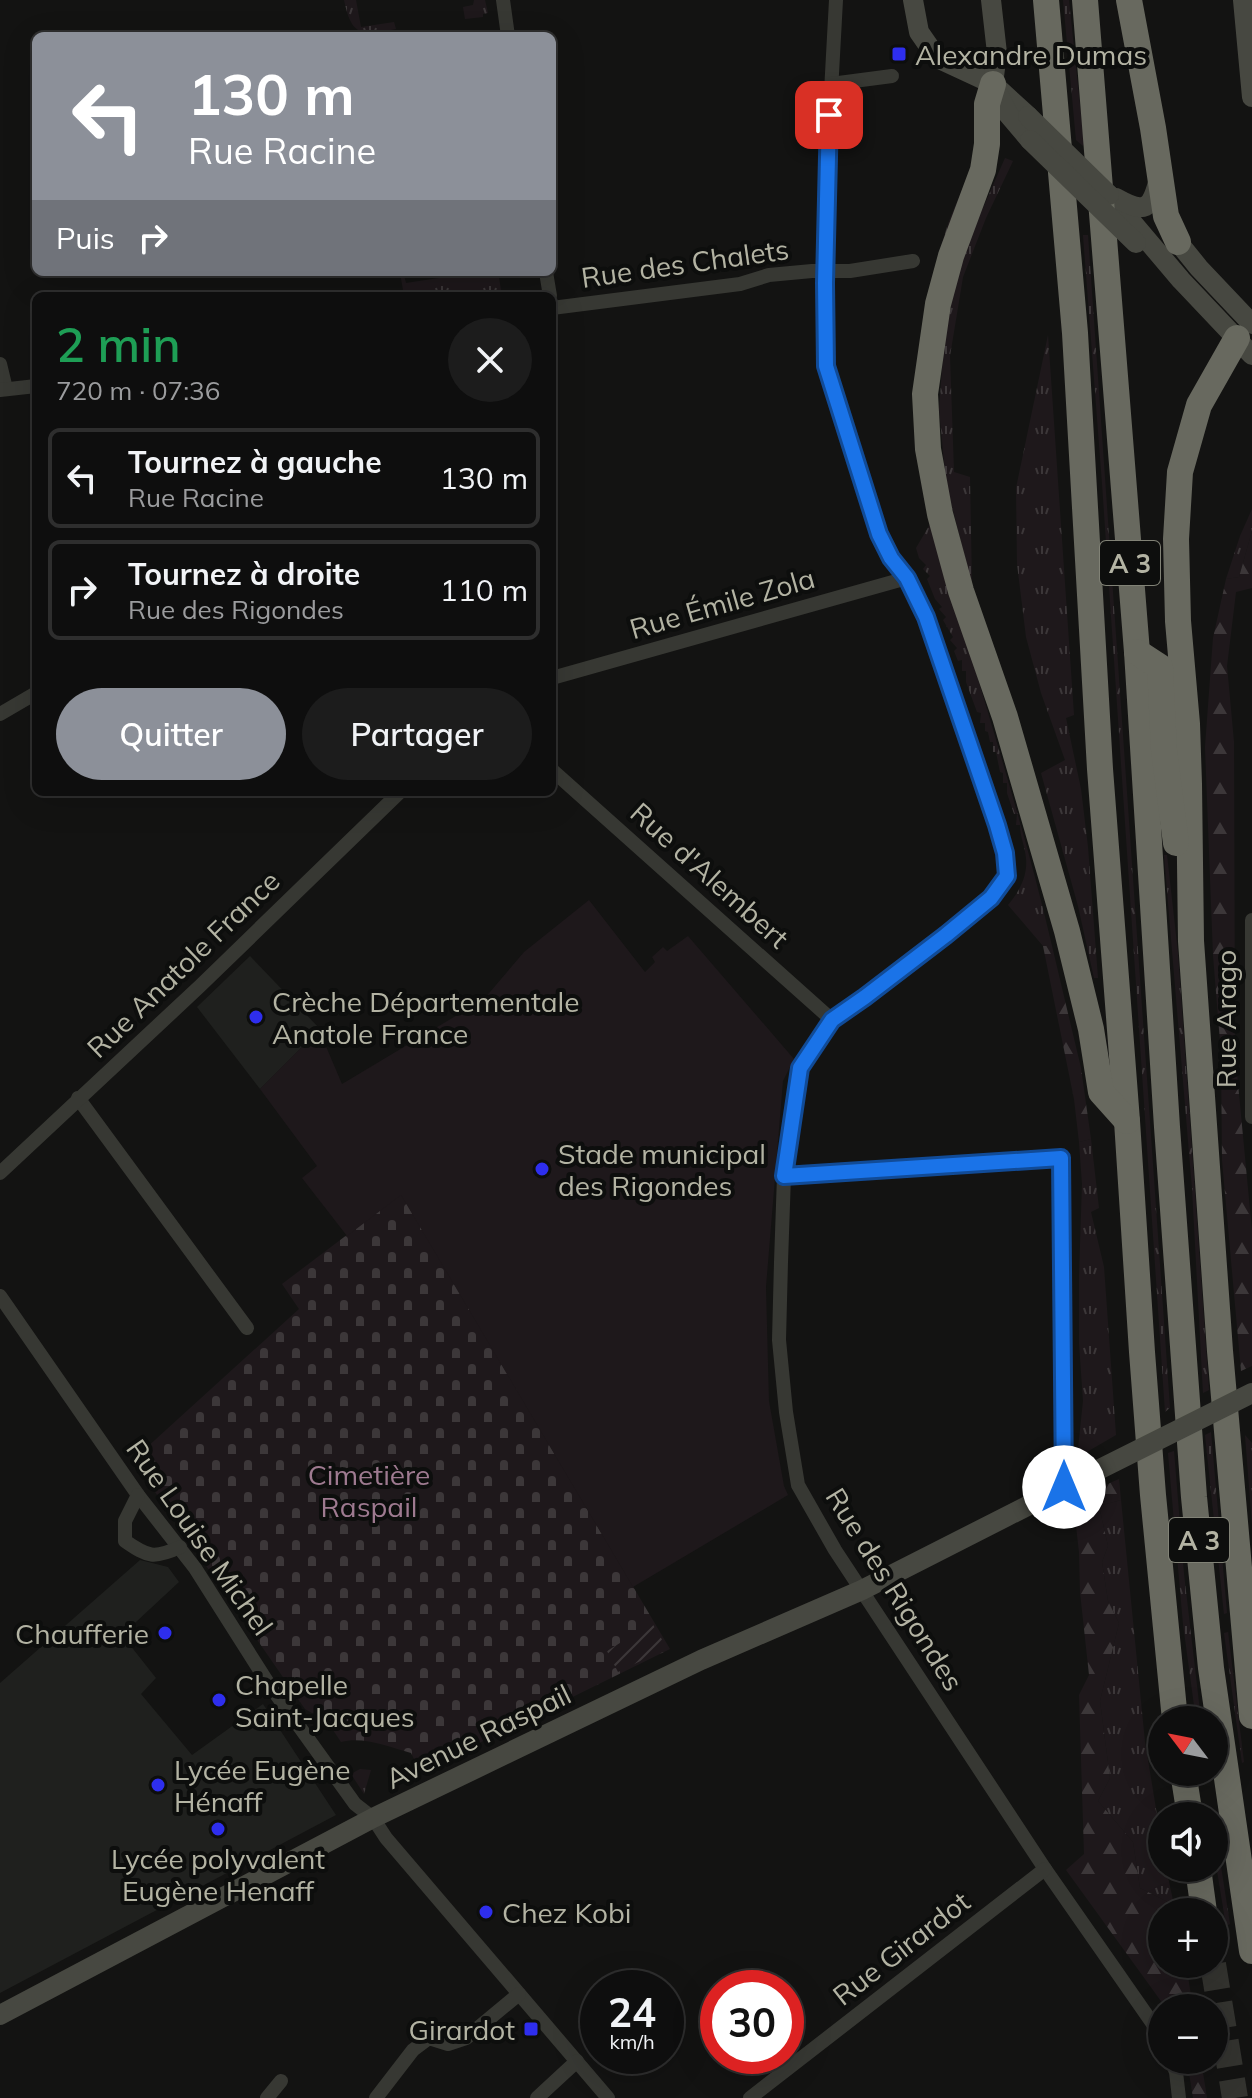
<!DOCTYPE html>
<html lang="fr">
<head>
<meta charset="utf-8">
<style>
	body { margin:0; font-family:Mulish,sans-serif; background:#1c1c1c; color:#f1f3f6; height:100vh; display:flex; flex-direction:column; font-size:30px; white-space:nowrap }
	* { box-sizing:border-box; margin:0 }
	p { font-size:26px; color:#9b9c9e }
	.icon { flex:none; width:44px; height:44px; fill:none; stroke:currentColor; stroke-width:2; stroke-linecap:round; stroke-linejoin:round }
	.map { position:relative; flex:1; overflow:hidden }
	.drawer { position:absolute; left:32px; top:292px; width:524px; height:504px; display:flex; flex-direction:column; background:#0e0e0e; border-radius:12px; box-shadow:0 8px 32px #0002,0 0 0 2px #2e2e2e }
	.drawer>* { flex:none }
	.top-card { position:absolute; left:32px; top:32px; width:524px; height:244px; border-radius:12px; box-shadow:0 8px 32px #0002,0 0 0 2px #2e2e2e; background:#8c9099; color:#fff; overflow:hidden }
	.needle { width:52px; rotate:302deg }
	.controls { position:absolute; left:1148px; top:1706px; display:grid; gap:16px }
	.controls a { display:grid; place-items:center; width:80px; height:80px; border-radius:50%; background:#0e0e0e; box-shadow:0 8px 32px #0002,0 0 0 2px #2e2e2e; font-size:40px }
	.speed { position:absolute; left:580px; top:1970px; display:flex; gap:16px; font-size:40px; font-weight:700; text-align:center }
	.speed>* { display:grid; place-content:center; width:104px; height:104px; border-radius:50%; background:#0e0e0e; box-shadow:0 8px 32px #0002,0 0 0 2px #2e2e2e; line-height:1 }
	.speed small { font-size:20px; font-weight:400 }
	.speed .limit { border:12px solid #d22; background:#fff; color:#111 }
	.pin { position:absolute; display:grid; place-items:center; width:68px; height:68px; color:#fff; margin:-34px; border-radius:16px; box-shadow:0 4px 12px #0006 }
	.me { position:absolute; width:88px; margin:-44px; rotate:0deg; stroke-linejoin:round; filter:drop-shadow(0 0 6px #0008) }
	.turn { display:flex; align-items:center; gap:28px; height:168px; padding:0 24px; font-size:36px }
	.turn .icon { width:104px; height:104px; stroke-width:2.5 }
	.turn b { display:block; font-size:56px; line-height:68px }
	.then { display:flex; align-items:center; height:76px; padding:0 24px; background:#0003; gap:16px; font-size:30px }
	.round { display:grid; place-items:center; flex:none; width:84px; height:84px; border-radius:42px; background:#1c1c1c }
	.overview { display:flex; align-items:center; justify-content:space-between; height:136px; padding:0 24px }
	h1 { font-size:48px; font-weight:600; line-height:60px; color:#1e9e55 }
	.button { display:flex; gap:16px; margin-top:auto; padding:16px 24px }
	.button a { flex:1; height:92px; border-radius:48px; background:#8c9099; color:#fff; font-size:32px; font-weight:600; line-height:92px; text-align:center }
	.button a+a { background:#1c1c1c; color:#f1f3f6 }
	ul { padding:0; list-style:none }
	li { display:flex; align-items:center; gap:24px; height:100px; margin:0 16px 12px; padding:0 8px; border:4px solid #2e2e2e; border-radius:12px }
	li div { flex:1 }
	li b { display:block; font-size:30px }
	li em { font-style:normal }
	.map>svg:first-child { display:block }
	.built { fill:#1f201e }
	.grass { fill:url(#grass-tufts) }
	.forest { fill:url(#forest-firs) }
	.cemetery { fill:url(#cemetery-stones) }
	.garden { fill:url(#garden-furrows) }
	.pitch { fill:#1e181b }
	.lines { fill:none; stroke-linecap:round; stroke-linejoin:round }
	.highway-tunnel { stroke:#33332f; stroke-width:26; stroke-dasharray:26 13; stroke-linecap:butt }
	.street { stroke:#373833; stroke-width:14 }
	.secondary { stroke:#474841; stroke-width:20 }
	.highway { stroke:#68695f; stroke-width:26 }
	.secondary-bridge { stroke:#474841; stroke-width:20 }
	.route-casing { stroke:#114b97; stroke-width:20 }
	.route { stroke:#1a73e8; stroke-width:14 }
	.poi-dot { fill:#2e2eee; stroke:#0d0e0d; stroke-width:3 }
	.labels { text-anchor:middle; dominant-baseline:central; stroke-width:8; stroke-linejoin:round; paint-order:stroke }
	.shield { fill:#0d0e0d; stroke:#818276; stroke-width:2 }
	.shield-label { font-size:26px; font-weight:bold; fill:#b3b3a3 }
	.poi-label { font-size:28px; fill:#b3b3a3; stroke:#0d0e0d; text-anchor:start }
	.street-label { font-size:28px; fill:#b3b3a3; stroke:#0d0e0d }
	.park-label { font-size:28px; fill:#9e7a90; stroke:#0d0e0d }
</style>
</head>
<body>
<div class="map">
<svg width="1252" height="2098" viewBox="0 0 1252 2098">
	<defs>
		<pattern id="grass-tufts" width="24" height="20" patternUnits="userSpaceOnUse" patternTransform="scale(2)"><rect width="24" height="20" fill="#1e181b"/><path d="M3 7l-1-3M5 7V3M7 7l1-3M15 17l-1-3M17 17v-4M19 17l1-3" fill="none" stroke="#3c3739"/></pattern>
		<pattern id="forest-firs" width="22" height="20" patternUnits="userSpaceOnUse" patternTransform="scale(2)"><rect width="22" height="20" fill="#1e181b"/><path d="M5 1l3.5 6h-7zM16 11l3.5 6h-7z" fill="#3c3739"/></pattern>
		<pattern id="cemetery-stones" width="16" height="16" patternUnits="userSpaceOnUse" patternTransform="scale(2)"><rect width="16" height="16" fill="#1e181b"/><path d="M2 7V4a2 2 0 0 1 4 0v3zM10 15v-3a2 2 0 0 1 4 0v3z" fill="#3c3739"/></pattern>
		<pattern id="garden-furrows" width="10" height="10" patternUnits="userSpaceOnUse" patternTransform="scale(2)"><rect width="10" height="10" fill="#1e181b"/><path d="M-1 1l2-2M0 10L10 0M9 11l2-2" fill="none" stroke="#3c3739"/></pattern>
	</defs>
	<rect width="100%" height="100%" fill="#131312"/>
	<g class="built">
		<polygon points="250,956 320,1029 260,1089 197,1007"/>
		<polygon points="140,1560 168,1567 179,1582 122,1635 156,1678 141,1694 192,1755 263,1704 336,1815 0,1993 0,1683"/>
	</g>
	<g class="grass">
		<path d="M344 0H356L361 27 394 22 396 29C362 35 352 38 344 0Z"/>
		<polygon points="474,0 485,0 488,13 483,14 483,17 465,19 463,7 473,5"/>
		<polygon points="1063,0 1069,0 1084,143 1083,146 1076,140"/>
		<path d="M975 137 980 147C975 171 965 192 956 215 942 253 930 292 925 332 908 454 947 574 981 689 1006 774 1032 859 1052 946H1043L1008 905C1019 892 1028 876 1026 858 1025 846 1020 837 1020 825H1016L1017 814H1014L1007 793V783H1003V773L1000 772 996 752H993V742H990L988 732 985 731V723H980L981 713 977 712 966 682V671H962V660L958 661 954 651 957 648 950 640 953 637 943 620 946 617 939 609 942 607 935 599 927 579 930 576 923 569 926 565 919 558 916 548 933 519C905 427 917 320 946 230 956 198 976 171 975 137Z"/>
		<polygon points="1005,158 1013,161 986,218 963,277 950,356 954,472 970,477 972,585 946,483 939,409 945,329 963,253"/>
		<polygon points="1083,235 1088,235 1170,1408 1165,1412 1102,483"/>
		<polygon points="400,272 403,272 406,283 479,272 498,272 502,296 404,296"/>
		<polygon points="1048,335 1074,715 1066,718 1081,789 1088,847 1098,978 1094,978 1078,906 1041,773 1065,760 1041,693 1026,637 1017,564 1016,488"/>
		<polygon points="1252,509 1252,531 1239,577 1226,579 1240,536"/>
		<polygon points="1164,855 1167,855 1178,953 1209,1390 1203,1393 1192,1188"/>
		<polygon points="1091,1139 1099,1208 1091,1212 1104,1267 1116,1435 1085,1453 1078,1449 1083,1401 1079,1343 1079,1277 1082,1184 1079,1142"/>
		<polygon points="1211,1432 1227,1613 1224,1614 1205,1435"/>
		<polygon points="1245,1435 1252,1443 1252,1525"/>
		<polygon points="1174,1451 1184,1574 1201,1720 1196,1720 1183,1624 1168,1453"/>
		<polygon points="1121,1500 1145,1742 1162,1845 1162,1868 1166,1868 1174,1905 1140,1888 1133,1842 1098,1801 1110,1778 1100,1701 1119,1623 1108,1601 1102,1562 1108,1546 1099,1506"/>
		<polygon points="1228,1632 1244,1762 1242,1763 1224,1633"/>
		<polygon points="360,1769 371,1770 364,1794 351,1774"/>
		<polygon points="1214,1822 1230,1924 1226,1926 1214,1852"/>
	</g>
	<g class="forest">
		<polygon points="1252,531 1252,588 1236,592 1227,666 1234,742 1235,1052 1252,1231 1252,1366 1241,1371 1222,1160 1221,1054 1213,955 1205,747 1213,638 1226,579 1239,577"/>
		<polygon points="1043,946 1052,946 1081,1068 1091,1139 1079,1142 1074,1099"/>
		<polygon points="1119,1479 1121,1500 1099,1506 1108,1546 1102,1562 1108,1601 1119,1623 1100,1701 1110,1778 1098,1801 1133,1842 1140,1888 1174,1905 1175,1912 1162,1912 1162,1964 1186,1964 1193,2008 1166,2008 1066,1870 1084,1854 1079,1695 1089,1675 1080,1592 1079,1552 1073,1499"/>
		<polygon points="1187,2060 1201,2060 1207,2098 1193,2098"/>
	</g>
	<path class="cemetery" d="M401 1194 670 1649 461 1752 455 1751 450 1745 418 1761H415L411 1753C389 1747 363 1736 341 1742L321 1712 312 1713 305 1709 133 1460 299 1309 282 1284Z"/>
	<polygon class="garden" points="652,1623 667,1648 618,1672 607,1651"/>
	<polygon class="pitch" points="589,900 645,972 655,962 652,957 663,947 667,951 688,936 794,1059 783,1081 766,1287 769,1401 784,1486 788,1495 633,1587 401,1195 347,1236 302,1178 317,1166 260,1089 318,1031 327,1041 325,1044 342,1084 484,999 524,952"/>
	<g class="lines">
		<polyline class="highway-tunnel" points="1213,1964 1235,2098"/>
		<g class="street">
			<polyline points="503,0 508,36"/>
			<polyline points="836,0 828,147 825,283 826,366 879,534 891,558 907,578 921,604 997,825 1005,853 1007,876 991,898 946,935 865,997 832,1020 800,1068 784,1176 781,1262 779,1340 786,1412 798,1485 835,1550 1045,1869 1162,2037"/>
			<polyline points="831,84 892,76"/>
			<polyline points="546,272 550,296"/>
			<polyline points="552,308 740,284 769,275 812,271 850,271 913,261"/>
			<polyline points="0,364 6,389"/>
			<polyline points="0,390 36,386"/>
			<polyline points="552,678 907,578"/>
			<polyline points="0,714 36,693"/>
			<polyline points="552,770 832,1020"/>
			<polyline points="1252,920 1252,1117"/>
			<polyline points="78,1098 247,1328"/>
			<polyline points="0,1173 200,986 400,792"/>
			<polyline points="784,1176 1061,1158 1064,1487"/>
			<polyline points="0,1296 138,1495 195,1568 268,1683 355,1804 373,1818 386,1838 608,2098"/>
			<path d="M138 1495 125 1521V1541C148 1557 154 1559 180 1547"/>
			<polyline points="1171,2060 1176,2072 1179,2098"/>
			<polyline points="267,2098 281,2081"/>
			<polyline points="376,2098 413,2050 429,2038 448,2044 466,2038 519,1994"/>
			<polyline points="537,2098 577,2061"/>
			<polyline points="750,2098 1045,1869"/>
		</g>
		<g class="secondary">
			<polyline points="913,0 919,32 937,58 993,84 1028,116"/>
			<polyline points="991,0 997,53 993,84 1008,114 1030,140"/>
			<polyline points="1243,0 1252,97"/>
			<polyline points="1109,195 1181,280 1252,355"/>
			<path d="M1116 198C1145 214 1151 210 1159 179"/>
			<polyline points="1178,242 1199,268 1252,324"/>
			<polyline points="0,2015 373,1818 701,1660 862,1590 1094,1472"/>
		</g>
		<g class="highway">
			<polyline points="1046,0 1075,333 1100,769 1127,1121 1142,1352 1153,1495 1175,1720"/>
			<polyline points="1085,0 1137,652 1167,1127 1194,1497 1211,1668 1252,1951"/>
			<polyline points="1129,0 1153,128 1166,216 1178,242"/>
			<polyline points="993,84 987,104 987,144 983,170 951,256 938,304 925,394 928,449 940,514 961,591 1005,717 1067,931 1091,1029 1101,1092 1127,1121"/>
			<polyline points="1237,338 1199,405 1180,472 1176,539 1178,621 1187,724 1189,784 1191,941 1220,1351 1252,1716"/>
			<polyline points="1137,652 1160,667 1164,750 1176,843"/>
			<polyline points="1183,1772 1190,1816"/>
			<polyline points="1198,1868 1204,1912"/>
		</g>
		<g class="secondary-bridge">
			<polyline points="1028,116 1109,195"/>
			<polyline points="1030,140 1136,243"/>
			<polyline points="1094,1472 1252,1393"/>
		</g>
	</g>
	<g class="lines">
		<defs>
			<polyline id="route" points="829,115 825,283 826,366 879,534 891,558 907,578 926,617 997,825 1005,853 1007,876 991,898 946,935 865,997 832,1020 800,1068 784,1176 1061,1158 1064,1487"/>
		</defs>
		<use href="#route" class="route-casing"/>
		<use href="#route" class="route"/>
	</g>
	<g class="poi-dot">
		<rect x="891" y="46" width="16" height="16" rx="4"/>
		<circle cx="256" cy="1017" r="8"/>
		<circle cx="542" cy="1169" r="8"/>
		<circle cx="165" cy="1633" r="8"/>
		<circle cx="219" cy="1700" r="8"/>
		<circle cx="158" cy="1785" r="8"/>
		<circle cx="218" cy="1829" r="8"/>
		<circle cx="486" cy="1912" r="8"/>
		<rect x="523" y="2021" width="16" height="16" rx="4"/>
	</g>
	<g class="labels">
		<g class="shield">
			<rect x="1100" y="541" width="60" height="44" rx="6"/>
			<rect x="1169" y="1518" width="60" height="44" rx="6"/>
		</g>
		<g class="shield-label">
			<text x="1130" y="563">A 3</text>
			<text x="1199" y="1540">A 3</text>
		</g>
		<g class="poi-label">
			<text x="915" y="54">Alexandre Dumas</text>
			<text x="272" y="1001">Crèche Départementale<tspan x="272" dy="32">Anatole France</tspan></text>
			<text x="558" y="1153">Stade municipal<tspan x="558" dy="32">des Rigondes</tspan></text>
			<text x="149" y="1633" text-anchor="end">Chaufferie</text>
			<text x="235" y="1684">Chapelle<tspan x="235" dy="32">Saint-Jacques</tspan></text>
			<text x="174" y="1769">Lycée Eugène<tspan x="174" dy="32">Hénaff</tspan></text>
			<text x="218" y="1858" text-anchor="middle">Lycée polyvalent<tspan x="218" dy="32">Eugène Henaff</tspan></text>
			<text x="502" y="1912">Chez Kobi</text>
			<text x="515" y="2029" text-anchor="end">Girardot</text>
		</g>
		<g class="street-label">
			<text transform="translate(685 263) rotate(-8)">Rue des Chalets</text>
			<text transform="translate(722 603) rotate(-16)">Rue Émile Zola</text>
			<text transform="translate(710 875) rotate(42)">Rue d'Alembert</text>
			<text transform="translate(183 964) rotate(-44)">Rue Anatole France</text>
			<text transform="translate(1225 1019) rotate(-90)">Rue Arago</text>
			<text transform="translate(200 1537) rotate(55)">Rue Louise Michel</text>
			<text transform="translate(895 1589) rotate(58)">Rue des Rigondes</text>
			<text transform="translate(478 1736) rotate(-26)">Avenue Raspail</text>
			<text transform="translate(901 1948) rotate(-38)">Rue Girardot</text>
		</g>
		<g class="park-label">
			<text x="369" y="1474">Cimetière<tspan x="369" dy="32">Raspail</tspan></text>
		</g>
	</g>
</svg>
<div class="controls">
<a><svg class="needle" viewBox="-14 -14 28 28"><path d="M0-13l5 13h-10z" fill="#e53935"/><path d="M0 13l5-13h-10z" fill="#9b9c9e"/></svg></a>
<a><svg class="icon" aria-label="sound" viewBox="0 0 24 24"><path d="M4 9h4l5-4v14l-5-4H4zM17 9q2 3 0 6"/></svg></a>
<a>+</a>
<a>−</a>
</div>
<div class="speed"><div>24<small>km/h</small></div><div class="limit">30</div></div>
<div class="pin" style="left:829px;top:115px;background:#d93025"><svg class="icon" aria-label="arrive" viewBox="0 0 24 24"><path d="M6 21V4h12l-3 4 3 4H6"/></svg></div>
<svg class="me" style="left:1064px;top:1487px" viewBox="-20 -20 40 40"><circle r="19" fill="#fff"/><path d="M0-13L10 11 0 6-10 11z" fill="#1a73e8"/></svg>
<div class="top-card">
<div class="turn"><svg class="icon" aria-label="left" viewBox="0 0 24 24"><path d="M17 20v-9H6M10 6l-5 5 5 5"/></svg><div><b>130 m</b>Rue Racine</div></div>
<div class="then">Puis<svg class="icon" aria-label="right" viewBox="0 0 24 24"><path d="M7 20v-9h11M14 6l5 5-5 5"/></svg></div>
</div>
<section class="drawer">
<div class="overview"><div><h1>2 min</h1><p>720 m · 07:36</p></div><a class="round"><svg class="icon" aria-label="close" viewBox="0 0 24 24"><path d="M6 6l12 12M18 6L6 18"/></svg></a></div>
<ul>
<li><svg class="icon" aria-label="left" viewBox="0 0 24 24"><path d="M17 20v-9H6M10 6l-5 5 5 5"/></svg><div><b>Tournez à gauche</b><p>Rue Racine</p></div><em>130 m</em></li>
<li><svg class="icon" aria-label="right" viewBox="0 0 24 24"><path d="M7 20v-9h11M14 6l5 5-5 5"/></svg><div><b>Tournez à droite</b><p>Rue des Rigondes</p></div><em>110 m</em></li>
</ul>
<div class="button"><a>Quitter</a><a>Partager</a></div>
</section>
</div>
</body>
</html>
